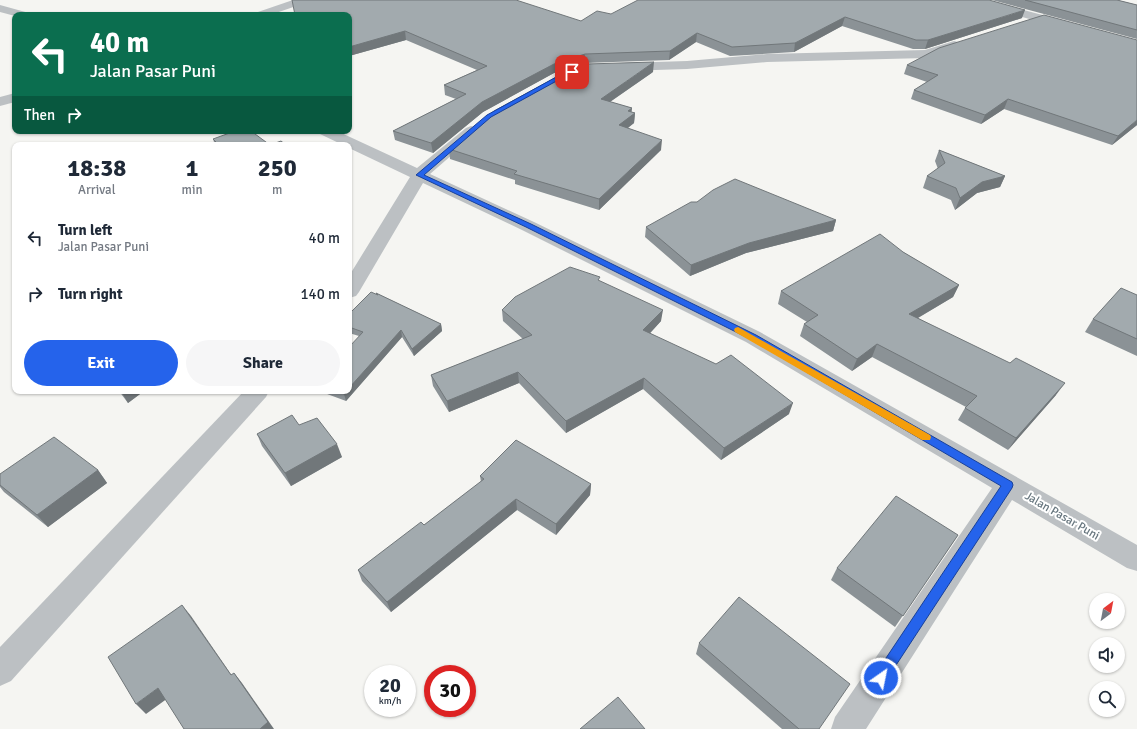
<!DOCTYPE html>
<html lang="en">
<head>
<meta charset="utf-8">
<style>
	body { margin:0; font-family:Signika,sans-serif; background:#f6f6f7; color:#1f2937; height:100vh; display:flex; flex-direction:column; font-size:15px; white-space:nowrap }
	* { box-sizing:border-box; margin:0 }
	p { font-size:13px; color:#747a83 }
	.icon { flex:none; width:22px; height:22px; fill:none; stroke:currentColor; stroke-width:2; stroke-linecap:round; stroke-linejoin:round }
	.map { position:relative; flex:1; overflow:hidden }
	.panel { position:absolute; left:12px; top:142px; width:340px; height:252px; display:flex; flex-direction:column; background:#fff; border-radius:8px; box-shadow:0 1px 3px #0004 }
	.panel>* { flex:none }
	.top-card { position:absolute; left:12px; top:12px; width:340px; height:122px; border-radius:8px; box-shadow:0 1px 3px #0004; background:#0b6e4f; color:#fff; overflow:hidden }
	.needle { width:26px; rotate:32deg }
	.controls { position:absolute; left:1089px; top:593px; display:grid; gap:8px }
	.controls a { display:grid; place-items:center; width:36px; height:36px; border-radius:50%; background:#fff; box-shadow:0 1px 3px #0004; font-size:20px }
	.speed { position:absolute; left:364px; top:665px; display:flex; gap:8px; font-size:20px; font-weight:700; text-align:center }
	.speed>* { display:grid; place-content:center; width:52px; height:52px; border-radius:50%; background:#fff; box-shadow:0 1px 3px #0004; line-height:1 }
	.speed small { font-size:10px; font-weight:400 }
	.speed .limit { border:6px solid #d22; background:#fff; color:#111 }
	.pin { position:absolute; display:grid; place-items:center; width:34px; height:34px; color:#fff; margin:-17px; border-radius:8px; box-shadow:0 2px 6px #0006 }
	.me { position:absolute; width:44px; margin:-22px; rotate:33deg; stroke-linejoin:round; filter:drop-shadow(0 0 3px #0008) }
	.turn { display:flex; align-items:center; gap:14px; height:84px; padding:0 12px; font-size:18px }
	.turn .icon { width:52px; height:52px; stroke-width:2.5 }
	.turn b { display:block; font-size:28px; line-height:34px }
	.then { display:flex; align-items:center; height:38px; padding:0 12px; background:#0003; gap:8px; font-size:15px }
	.eta { display:flex; justify-content:space-evenly; align-items:center; height:68px; text-align:center }
	.eta b { font-size:24px; font-weight:800; line-height:28px }
	.action { display:flex; gap:8px; margin-top:auto; padding:8px 12px }
	.action a { flex:1; height:46px; border-radius:24px; background:#2563eb; color:#fff; font-size:16px; font-weight:800; line-height:46px; text-align:center }
	.action a+a { background:#f6f6f7; color:#1f2937 }
	ul { padding:0; list-style:none }
	li { display:flex; align-items:center; gap:12px; height:56px; padding:0 12px }
	li div { flex:1 }
	li b { display:block; font-size:15px }
	li em { font-style:normal }
	.map>svg:first-child { display:block }
	.lines { fill:none; stroke-linecap:round; stroke-linejoin:round }
	.minor { fill:#bcc0c3; fill-rule:evenodd }
	.wall { fill:#8b9296 }
	.shaded-wall { fill:#71777a }
	.building { fill:#a2aaae; stroke:#71777a }
	.route { fill:#2563eb; stroke:#184099 }
	.slow { fill:#f59e0b }
	.labels { text-anchor:middle; dominant-baseline:central; stroke-width:4; stroke-linejoin:round; paint-order:stroke }
	.street-label { font-size:12px; fill:#68777f; stroke:#fff }
</style>
</head>
<body>
<div class="map">
<svg width="1137" height="729" viewBox="0 0 1137 729">
	<rect width="100%" height="100%" fill="#f5f5f2"/>
	<g class="lines">
		<g class="minor">
			<polygon points="293,0 310,0 308,2 270,15 253,15 255,13"/>
			<polygon points="967,0 986,0 1069,22 1071,25 1069,28 1065,29 969,2"/>
			<polygon points="0,5 29,13 31,15 15,16 0,12"/>
			<polygon points="954,41 958,42 960,45 958,48 926,58 767,62 687,69 624,71 619,70 617,67 619,64 624,63 687,61 767,54 925,50"/>
			<polygon points="15,93 15,102 0,106 0,97"/>
			<polygon points="471,126 476,128 479,131 476,134 430,174 534,222 760,332 1137,545 1137,571 1127,568 1012,500 866,729 831,729 835,717 992,488 746,342 522,230 423,183 359,292 356,296 349,298 349,276 410,177 349,148 349,145 343,145 320,134 317,131 337,131 417,168 466,128"/>
			<polygon points="244,391 269,391 266,397 11,681 0,686 0,647"/>
		</g>
	</g>
	<g class="wall">
		<polygon points="992,0 1117,0 1137,5 1137,39"/>
		<polygon points="611,14 1022,18 925,49 913,49 842,26 794,52 730,56 696,42 669,60 585,63 554,73 483,112 433,153 395,140 393,131 456,99 445,95 444,85 477,70 406,40 349,56 349,15 581,21"/>
		<polygon points="907,65 1137,125 1112,145 1004,109 981,124 911,99 914,90 927,82 904,74"/>
		<polygon points="653,72 610,102 632,108 631,112 635,113 634,123 628,128 661,150 599,210 515,184 515,180 450,159 449,149"/>
		<polygon points="213,139 270,145 286,145 215,145"/>
		<polygon points="939,150 1005,176 1000,187 977,193 955,210 951,200 923,188 927,176 938,169 935,161"/>
		<polygon points="836,220 833,231 746,253 690,276 645,237 646,227"/>
		<polygon points="903,252 959,285 953,297 918,318 1056,395 1008,450 958,420 965,408 966,407 872,357 852,371 800,336 804,324 807,322 778,304 781,291"/>
		<polygon points="600,281 661,321 650,333 789,414 721,460 643,389 566,433 519,383 449,412 433,386 431,375 523,339 503,321 502,310"/>
		<polygon points="376,293 441,324 442,331 414,356 402,337 346,401 319,391 349,391 359,336 349,333 349,314 377,294"/>
		<polygon points="1137,295 1137,356 1085,332 1093,319"/>
		<polygon points="119,391 144,391 128,403"/>
		<polygon points="299,425 342,457 291,486 262,446 257,434"/>
		<polygon points="98,470 107,483 48,527 4,492 0,487 0,474"/>
		<polygon points="480,476 591,484 590,495 556,535 517,510 391,612 362,581 358,570 424,525 481,482"/>
		<polygon points="958,535 895,627 831,580 837,568"/>
		<polygon points="699,643 819,729 782,729 696,654"/>
	</g>
	<g class="shaded-wall">
		<polygon points="1025,10 1022,18 925,49 928,40"/>
		<polygon points="845,17 842,26 794,52 795,43"/>
		<polygon points="405,31 406,40 349,56 349,47"/>
		<polygon points="697,33 696,42 669,60 670,51"/>
		<polygon points="585,54 585,63 554,73 483,112 433,153 431,143 482,102 554,64"/>
		<polygon points="654,62 653,72 601,108 601,99"/>
		<polygon points="1008,99 1004,109 981,124 985,115"/>
		<polygon points="632,108 631,116 635,113 634,123 618,135 619,125 628,111"/>
		<polygon points="1137,120 1137,125 1112,145 1118,136"/>
		<polygon points="662,140 661,150 599,210 599,199"/>
		<polygon points="1005,176 1000,187 977,193 955,210 960,198 982,182"/>
		<polygon points="836,220 833,231 746,253 690,276 691,265 749,243"/>
		<polygon points="959,285 953,297 904,326 909,314"/>
		<polygon points="663,310 661,321 642,342 643,330"/>
		<polygon points="441,324 442,331 414,356 412,349"/>
		<polygon points="401,330 402,337 346,401 344,394 346,391 349,391 349,388"/>
		<polygon points="877,344 872,357 852,371 857,359"/>
		<polygon points="518,372 519,383 449,412 447,401"/>
		<polygon points="644,378 643,389 566,433 566,421"/>
		<polygon points="1065,383 1056,395 1008,450 1016,438"/>
		<polygon points="121,391 144,391 128,403"/>
		<polygon points="793,403 789,414 721,460 724,448"/>
		<polygon points="337,444 342,457 291,486 285,473"/>
		<polygon points="98,470 107,483 48,527 37,515"/>
		<polygon points="591,484 590,495 556,535 556,524"/>
		<polygon points="516,499 517,510 391,612 387,602"/>
		<polygon points="182,605 191,616 239,686 231,675"/>
		<polygon points="234,673 242,683 274,729 260,729"/>
		<polygon points="158,688 168,698 146,714 136,704"/>
	</g>
	<g class="building">
		<polygon points="292,0 516,0 581,21 597,11 611,14 638,0 989,0 1025,10 928,40 916,40 845,17 795,43 732,47 697,33 670,51 585,54 554,64 482,102 431,143 393,131 466,94 444,85 487,66 405,31 349,47 349,15 295,15"/>
		<polygon points="1025,0 1117,0 1137,5 1137,30"/>
		<polygon points="1044,15 1137,40 1137,120 1118,136 1008,99 985,115 914,90 938,75 907,65 939,48"/>
		<polygon points="654,62 601,99 632,108 628,111 635,113 619,125 662,140 599,199 514,174 517,171 449,149 494,111 566,72 587,64"/>
		<polygon points="235,131 251,131 270,145 281,141 286,145 219,145 213,139"/>
		<polygon points="939,150 1005,176 982,182 960,198 956,188 927,176 945,163"/>
		<polygon points="735,179 836,220 749,243 691,265 646,227 691,202 697,202 713,190"/>
		<polygon points="880,234 903,252 959,285 909,314 1010,363 1016,358 1065,383 1016,438 965,408 977,396 877,344 857,359 804,324 818,315 781,291"/>
		<polygon points="570,267 600,277 598,280 663,310 643,330 716,364 731,355 793,403 724,448 644,378 566,421 518,372 447,401 431,375 532,335 502,310 515,297"/>
		<polygon points="1121,288 1137,295 1137,339 1093,319"/>
		<polygon points="371,292 378,295 376,293 441,324 412,349 401,330 349,388 349,347 363,332 349,327 349,314"/>
		<polygon points="336,391 346,391 344,394"/>
		<polygon points="292,415 299,425 317,418 337,444 285,473 257,434"/>
		<polygon points="54,437 98,470 37,515 0,485 0,474"/>
		<polygon points="516,440 591,484 556,524 516,499 387,602 358,570 421,522 424,525 484,479 480,476"/>
		<polygon points="896,496 958,535 903,616 837,568"/>
		<polygon points="739,597 850,684 819,729 799,729 699,643"/>
		<polygon points="182,605 231,675 234,673 268,722 260,729 184,729 158,688 136,704 108,657"/>
		<polygon points="618,697 645,729 580,729"/>
	</g>
	<polygon class="route" points="572,71 575,72 574,74 562,78 491,117 424,175 531,224 756,335 1012,482 1013,485 1012,488 885,682 881,684 876,682 874,678 876,673 1001,486 750,339 526,227 416,175 487,115 558,76"/>
	<polygon class="slow" points="738,327 930,435 931,437 930,440 922,440 735,332 734,330 735,328"/>
	<g class="labels">
		<g class="street-label">
			<text transform="translate(1062 516) rotate(30)">Jalan Pasar Puni</text>
		</g>
	</g>
</svg>
<div class="controls">
<a><svg class="needle" viewBox="-14 -14 28 28"><path d="M0-13l5 13h-10z" fill="#e53935"/><path d="M0 13l5-13h-10z" fill="#747a83"/></svg></a>
<a><svg class="icon" aria-label="sound" viewBox="0 0 24 24"><path d="M4 9h4l5-4v14l-5-4H4zM17 9q2 3 0 6"/></svg></a>
<a><svg class="icon" aria-label="search" viewBox="0 0 24 24"><circle cx="10" cy="10" r="6"/><path d="M15 15l6 6"/></svg></a>
</div>
<div class="speed"><div>20<small>km/h</small></div><div class="limit">30</div></div>
<div class="pin" style="left:572px;top:72px;background:#d93025"><svg class="icon" aria-label="arrive" viewBox="0 0 24 24"><path d="M6 21V4h12l-3 4 3 4H6"/></svg></div>
<svg class="me" style="left:881px;top:678px" viewBox="-20 -20 40 40"><circle r="17" fill="#2563eb" stroke="#fff" stroke-width="3"/><path d="M0-11L8 9 0 5-8 9z" fill="#fff"/></svg>
<div class="top-card">
<div class="turn"><svg class="icon" aria-label="left" viewBox="0 0 24 24"><path d="M17 20v-9H6M10 6l-5 5 5 5"/></svg><div><b>40 m</b>Jalan Pasar Puni</div></div>
<div class="then">Then<svg class="icon" aria-label="right" viewBox="0 0 24 24"><path d="M7 20v-9h11M14 6l5 5-5 5"/></svg></div>
</div>
<section class="panel">
<div class="eta">
<div><b>18:38</b><p>Arrival</p></div>
<div><b>1</b><p>min</p></div>
<div><b>250</b><p>m</p></div>
</div>
<ul>
<li><svg class="icon" aria-label="left" viewBox="0 0 24 24"><path d="M17 20v-9H6M10 6l-5 5 5 5"/></svg><div><b>Turn left</b><p>Jalan Pasar Puni</p></div><em>40 m</em></li>
<li><svg class="icon" aria-label="right" viewBox="0 0 24 24"><path d="M7 20v-9h11M14 6l5 5-5 5"/></svg><div><b>Turn right</b></div><em>140 m</em></li>
</ul>
<div class="action"><a>Exit</a><a>Share</a></div>
</section>
</div>
</body>
</html>
